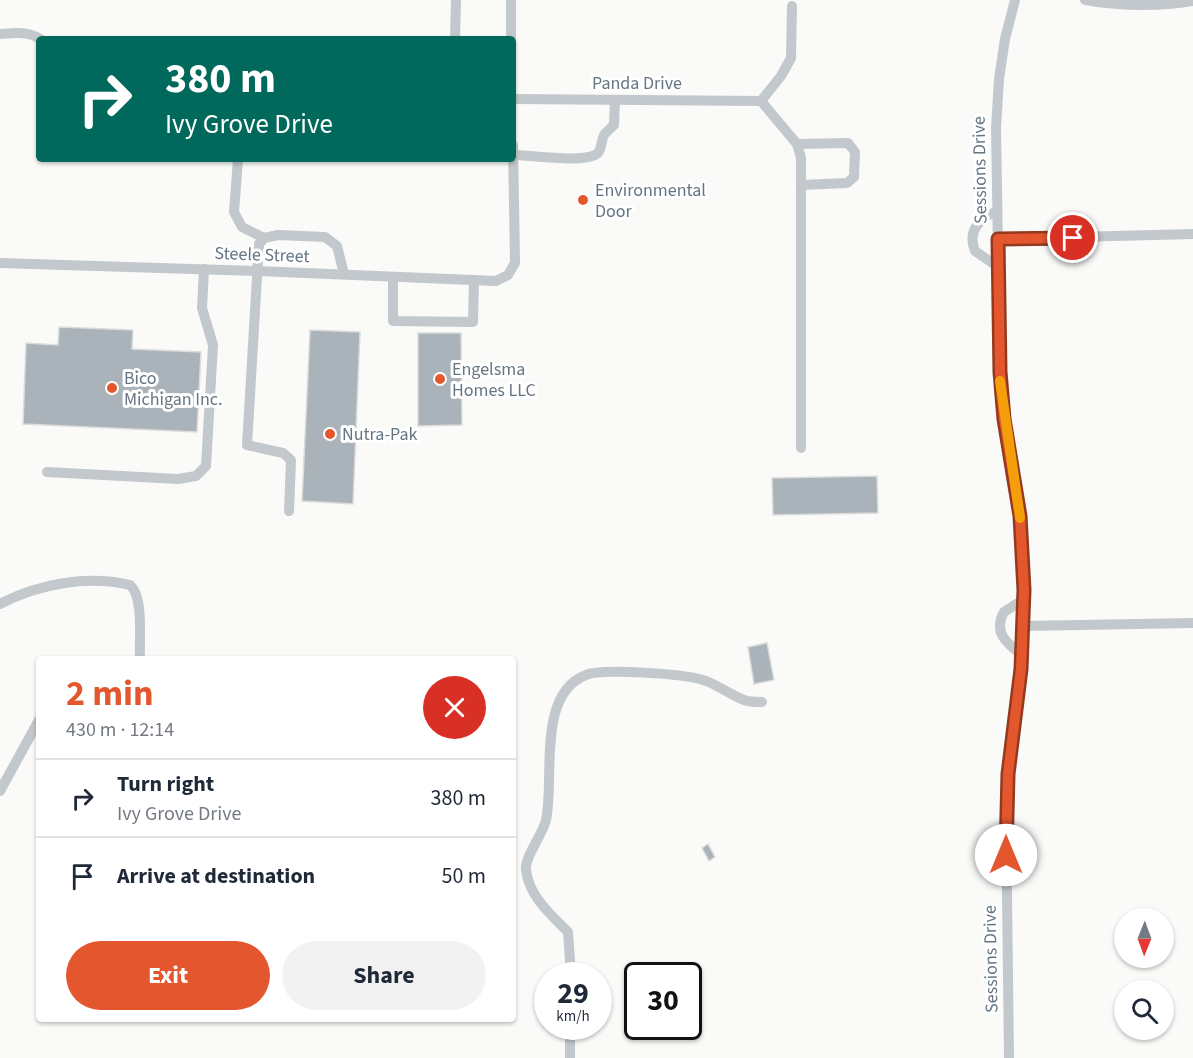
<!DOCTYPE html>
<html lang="en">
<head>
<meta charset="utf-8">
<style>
	body { margin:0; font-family:"Source Sans 3",sans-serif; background:#f2f2f3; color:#1f2937; height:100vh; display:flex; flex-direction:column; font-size:22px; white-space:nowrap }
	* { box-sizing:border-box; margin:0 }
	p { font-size:20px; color:#747a83 }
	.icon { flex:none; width:33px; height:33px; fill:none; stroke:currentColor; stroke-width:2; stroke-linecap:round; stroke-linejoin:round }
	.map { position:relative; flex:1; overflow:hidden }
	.panel { position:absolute; left:36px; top:656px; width:480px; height:366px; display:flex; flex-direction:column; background:#fff; border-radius:6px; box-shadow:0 2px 4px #0004 }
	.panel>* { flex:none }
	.hud { position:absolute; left:36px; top:36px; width:480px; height:126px; border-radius:6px; box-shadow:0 2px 4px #0004; background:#00695c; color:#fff; overflow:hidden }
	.needle { width:39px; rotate:181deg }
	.buttons { position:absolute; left:1114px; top:908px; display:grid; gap:12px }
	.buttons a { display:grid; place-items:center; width:60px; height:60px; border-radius:50%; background:#fff; box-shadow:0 2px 4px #0004; font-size:30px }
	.speed { position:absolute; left:534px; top:962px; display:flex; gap:12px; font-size:30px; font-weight:700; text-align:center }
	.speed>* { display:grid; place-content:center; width:78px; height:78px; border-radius:50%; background:#fff; box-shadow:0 2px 4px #0004; line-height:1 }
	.speed small { font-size:15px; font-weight:400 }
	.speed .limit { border:3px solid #111; border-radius:9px; background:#fff; color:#111 }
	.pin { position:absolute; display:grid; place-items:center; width:51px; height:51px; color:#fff; margin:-26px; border:3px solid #fff; border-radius:50%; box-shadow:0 2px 6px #0007 }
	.me { position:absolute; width:66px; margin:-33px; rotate:0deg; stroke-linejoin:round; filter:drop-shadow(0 0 4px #0008) }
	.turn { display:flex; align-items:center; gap:21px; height:126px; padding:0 30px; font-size:27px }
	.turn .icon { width:78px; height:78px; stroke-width:2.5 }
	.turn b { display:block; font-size:42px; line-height:51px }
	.round { display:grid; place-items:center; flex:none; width:63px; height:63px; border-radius:32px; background:#f2f2f3 }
	.head { display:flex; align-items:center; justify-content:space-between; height:102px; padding:0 30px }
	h1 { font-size:36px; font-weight:700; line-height:45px; color:#e4572e }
	.cta { display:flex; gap:12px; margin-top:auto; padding:12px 30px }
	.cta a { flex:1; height:69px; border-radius:36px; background:#e4572e; color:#fff; font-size:24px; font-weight:700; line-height:69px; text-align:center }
	.cta a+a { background:#f2f2f3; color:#1f2937 }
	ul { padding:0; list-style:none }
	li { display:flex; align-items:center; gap:18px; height:78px; padding:0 30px; border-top:2px solid #e0e1e3 }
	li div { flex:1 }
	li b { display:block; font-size:22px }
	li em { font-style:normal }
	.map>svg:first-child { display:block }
	.building { fill:#aab3b9; stroke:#dcdcda; stroke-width:1.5 }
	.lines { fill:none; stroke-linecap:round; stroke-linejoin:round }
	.minor { stroke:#c3c8cc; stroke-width:10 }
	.route-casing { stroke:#94391e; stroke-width:15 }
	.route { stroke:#e4572e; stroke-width:10 }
	.slow { stroke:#f59e0b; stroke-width:10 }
	.poi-dot { fill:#e4572e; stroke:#fff; stroke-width:2 }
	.labels { text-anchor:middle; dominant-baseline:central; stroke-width:6; stroke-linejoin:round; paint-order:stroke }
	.street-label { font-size:18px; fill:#657683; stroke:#fff }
	.poi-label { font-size:18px; fill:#657683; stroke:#fff; text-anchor:start }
</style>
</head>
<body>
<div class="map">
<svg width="1193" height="1058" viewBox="0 0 1193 1058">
	<rect width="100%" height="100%" fill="#fafaf8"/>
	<g class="building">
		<polygon points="59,327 133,330 132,349 201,352 197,432 23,424 26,343 58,345"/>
		<polygon points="310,330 360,332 353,504 302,501"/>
		<polygon points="418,333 461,333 462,425 418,426"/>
		<polygon points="877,476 878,513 773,515 772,478"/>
		<polygon points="767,643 774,680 754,684 748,647"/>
		<polygon points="708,844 715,857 709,861 702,848"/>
	</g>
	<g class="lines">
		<g class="minor">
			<polyline points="511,0 511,39"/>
			<path d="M1085 0C1119 6 1159 7 1193 1"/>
			<path d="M0 34C14 33 28 31 40 39"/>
			<polyline points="455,39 456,0"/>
			<polyline points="513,99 761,101"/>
			<polyline points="761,101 797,144 801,158 801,448"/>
			<polyline points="761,101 781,76 791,58 792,6"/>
			<polyline points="797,144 848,143 855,152 854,177 847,183 801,185"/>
			<path d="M513 155C531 155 586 164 598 153 602 148 601 141 604 135 606 132 611 128 614 125L615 100"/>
			<polyline points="238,159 234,212 242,227 264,238"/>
			<path d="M997 211C979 219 967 231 975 251L998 267"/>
			<polyline points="998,239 1193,234"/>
			<polyline points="0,263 257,271 496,281 508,275 515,263 513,145"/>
			<polyline points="393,277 393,321 473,322 474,280"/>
			<polyline points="47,472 178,479 196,476 206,466 213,345 202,308 204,269"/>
			<polyline points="289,511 291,460 283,453 247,445 259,244 264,238 278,235 325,237 337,246 344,274"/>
			<path d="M0 604C38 584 87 575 130 585 144 597 139 640 140 658"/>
			<polyline points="1023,626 1193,623"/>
			<path d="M1022 655C1006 643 993 632 1004 612L1024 599"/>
			<polyline points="0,791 39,720"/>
			<path d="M571 975 568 932C550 914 529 896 526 870 524 858 543 834 546 820 555 779 536 694 586 675 601 668 686 674 703 680 717 684 730 695 744 700 749 702 756 702 762 702"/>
			<polyline points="570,1058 570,1026"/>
			<polyline points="1009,1058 1006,812 1009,763 1021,670 1024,590 1020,516 1004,419 1000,372 996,128 999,79 1005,39 1015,0"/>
		</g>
	</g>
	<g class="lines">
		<defs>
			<polyline id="route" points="1006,855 1008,774 1021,669 1024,590 1020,516 1004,419 1000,372 998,239 1073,238"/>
		</defs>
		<use href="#route" class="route-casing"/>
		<use href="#route" class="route"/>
		<polyline class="slow" points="1000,381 1020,518"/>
	</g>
	<g class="poi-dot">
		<circle cx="583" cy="200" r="6"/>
		<circle cx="440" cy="379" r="6"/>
		<circle cx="112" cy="388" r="6"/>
		<circle cx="330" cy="434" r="6"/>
	</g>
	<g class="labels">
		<g class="street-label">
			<text x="637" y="83">Panda Drive</text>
			<text transform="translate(980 170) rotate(-91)">Sessions Drive</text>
			<text transform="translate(262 255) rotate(2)">Steele Street</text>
			<text transform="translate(991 959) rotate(-91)">Sessions Drive</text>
		</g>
		<g class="poi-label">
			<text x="595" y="190">Environmental<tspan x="595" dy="21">Door</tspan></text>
			<text x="452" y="369">Engelsma<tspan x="452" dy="21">Homes LLC</tspan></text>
			<text x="124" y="378">Bico<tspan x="124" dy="21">Michigan Inc.</tspan></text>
			<text x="342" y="434">Nutra-Pak</text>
		</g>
	</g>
</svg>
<div class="buttons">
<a><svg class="needle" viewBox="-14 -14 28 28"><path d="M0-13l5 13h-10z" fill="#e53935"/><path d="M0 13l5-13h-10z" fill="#747a83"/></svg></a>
<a><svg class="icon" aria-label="search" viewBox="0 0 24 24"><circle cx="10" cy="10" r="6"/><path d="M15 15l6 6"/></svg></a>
</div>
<div class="speed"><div>29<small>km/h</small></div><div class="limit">30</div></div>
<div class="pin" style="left:1073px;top:238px;background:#d93025"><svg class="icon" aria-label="arrive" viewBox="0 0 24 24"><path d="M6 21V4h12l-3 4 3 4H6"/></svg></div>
<svg class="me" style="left:1006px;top:855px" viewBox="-20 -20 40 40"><circle r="19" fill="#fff"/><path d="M0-13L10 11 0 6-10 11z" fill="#e4572e"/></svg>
<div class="hud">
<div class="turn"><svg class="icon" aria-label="right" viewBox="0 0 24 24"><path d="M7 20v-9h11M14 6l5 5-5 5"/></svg><div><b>380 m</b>Ivy Grove Drive</div></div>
</div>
<section class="panel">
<div class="head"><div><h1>2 min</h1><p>430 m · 12:14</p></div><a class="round" style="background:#d93025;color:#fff"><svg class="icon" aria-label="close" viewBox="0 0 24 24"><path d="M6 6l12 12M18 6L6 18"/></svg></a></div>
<ul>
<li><svg class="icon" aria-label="right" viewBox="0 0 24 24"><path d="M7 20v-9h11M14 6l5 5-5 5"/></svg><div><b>Turn right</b><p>Ivy Grove Drive</p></div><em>380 m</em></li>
<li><svg class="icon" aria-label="arrive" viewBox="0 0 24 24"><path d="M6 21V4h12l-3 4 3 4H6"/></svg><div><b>Arrive at destination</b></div><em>50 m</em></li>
</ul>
<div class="cta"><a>Exit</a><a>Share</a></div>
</section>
</div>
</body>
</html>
